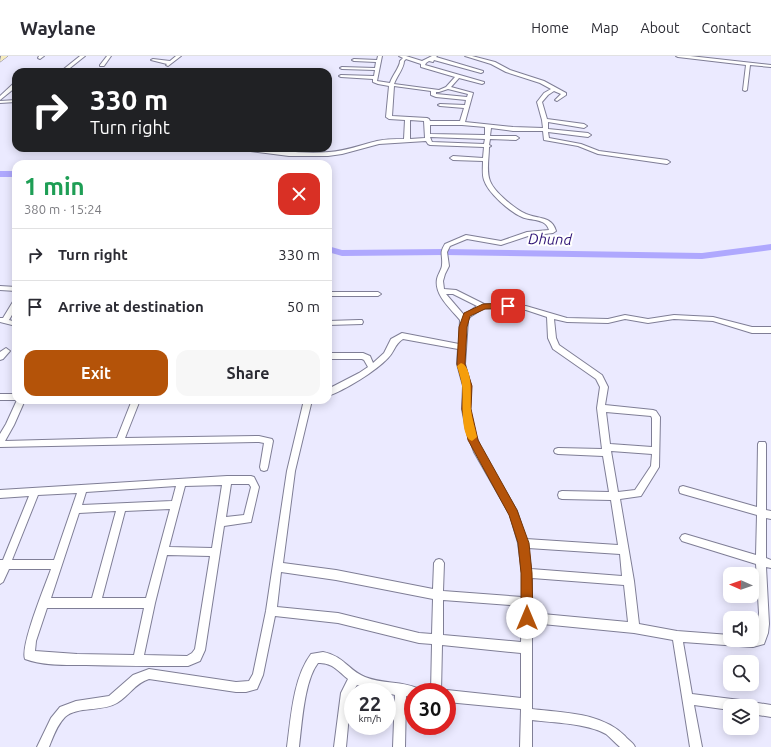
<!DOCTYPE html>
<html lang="en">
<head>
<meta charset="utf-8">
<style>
	body { margin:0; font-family:Ubuntu,sans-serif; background:#f7f7f7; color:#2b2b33; height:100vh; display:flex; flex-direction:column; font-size:15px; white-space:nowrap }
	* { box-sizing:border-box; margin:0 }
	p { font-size:13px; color:#7c7c81 }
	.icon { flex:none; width:22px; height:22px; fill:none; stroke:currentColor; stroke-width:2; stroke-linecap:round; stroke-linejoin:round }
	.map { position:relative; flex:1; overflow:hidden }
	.sheet { position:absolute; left:12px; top:104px; width:320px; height:244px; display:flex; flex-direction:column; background:#fff; border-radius:12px; box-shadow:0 2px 10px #0003 }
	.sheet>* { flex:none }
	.top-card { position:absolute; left:12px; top:12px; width:320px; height:84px; border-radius:12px; box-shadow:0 2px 10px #0003; background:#202124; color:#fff; overflow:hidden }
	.needle { width:26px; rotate:272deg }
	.controls { position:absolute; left:723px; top:511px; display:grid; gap:8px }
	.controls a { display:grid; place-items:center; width:36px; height:36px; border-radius:8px; background:#fff; box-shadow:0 2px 10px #0003; font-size:20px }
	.speed { position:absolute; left:344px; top:627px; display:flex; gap:8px; font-size:20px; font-weight:700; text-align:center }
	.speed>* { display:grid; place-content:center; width:52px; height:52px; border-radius:50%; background:#fff; box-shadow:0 2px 10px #0003; line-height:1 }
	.speed small { font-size:10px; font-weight:400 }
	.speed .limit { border:6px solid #d22; background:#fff; color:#111 }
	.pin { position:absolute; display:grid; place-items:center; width:34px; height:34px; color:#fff; margin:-17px; border-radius:8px; box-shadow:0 2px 6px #0006 }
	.me { position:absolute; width:44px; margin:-22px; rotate:0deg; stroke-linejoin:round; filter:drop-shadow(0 0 3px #0008) }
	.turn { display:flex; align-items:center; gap:14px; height:84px; padding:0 12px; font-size:18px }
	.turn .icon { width:52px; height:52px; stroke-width:2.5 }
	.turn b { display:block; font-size:28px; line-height:34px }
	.round { display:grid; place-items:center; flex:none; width:42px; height:42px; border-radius:12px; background:#f7f7f7 }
	.overview { display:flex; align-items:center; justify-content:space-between; height:68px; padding:0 12px }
	h1 { font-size:24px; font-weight:700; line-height:30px; color:#1e9e55 }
	.action { display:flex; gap:8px; margin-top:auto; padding:8px 12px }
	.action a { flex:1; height:46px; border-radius:12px; background:#b45309; color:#fff; font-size:16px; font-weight:700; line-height:46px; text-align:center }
	.action a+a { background:#f7f7f7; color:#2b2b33 }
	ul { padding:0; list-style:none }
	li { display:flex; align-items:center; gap:12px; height:52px; padding:0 12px; border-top:1px solid #e1e1e2 }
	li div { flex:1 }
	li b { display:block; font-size:15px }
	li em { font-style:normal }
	header { display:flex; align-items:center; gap:24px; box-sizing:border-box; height:56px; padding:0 20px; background:#fff; border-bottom:1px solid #e1e1e2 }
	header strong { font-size:19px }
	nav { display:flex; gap:22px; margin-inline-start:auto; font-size:14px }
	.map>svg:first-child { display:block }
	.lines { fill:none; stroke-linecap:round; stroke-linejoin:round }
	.river { fill:#afa8fe; fill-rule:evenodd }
	.street-casing { stroke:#7f7e96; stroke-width:2 }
	.secondary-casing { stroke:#7f7e96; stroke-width:1 }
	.street { fill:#fff; fill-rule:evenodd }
	.secondary { fill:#f6ecbf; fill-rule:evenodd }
	.route { fill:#b45309; stroke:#753606 }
	.slow { fill:#f59e0b }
	.labels { text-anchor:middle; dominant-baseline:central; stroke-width:4; stroke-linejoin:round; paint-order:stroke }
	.water-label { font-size:15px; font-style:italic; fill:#311677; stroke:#fff }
</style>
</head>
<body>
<header>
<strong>Waylane</strong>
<nav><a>Home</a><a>Map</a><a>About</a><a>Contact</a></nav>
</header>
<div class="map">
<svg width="771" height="691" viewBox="0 0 771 691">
	<rect width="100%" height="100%" fill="#ebeaff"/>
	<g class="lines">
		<g class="river">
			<rect x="0" y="115" width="16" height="6"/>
			<polygon points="771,188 771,194 702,203 444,199 342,200 328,196 328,190 342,194 444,193 702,197"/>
		</g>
		<defs>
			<g id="street">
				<polygon points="39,0 44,0 40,3 38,2"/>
				<polygon points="80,0 85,0 65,16 60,16"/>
				<polygon points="107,0 111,0 104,10 100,10 100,9"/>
				<polygon points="176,0 181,0 168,10 166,9 167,8 151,4 153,3 170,5"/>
				<path d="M378 0H382L377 25 390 27C392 20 400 11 400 5L403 2 399 0H406L422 5 432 0H437L436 1 483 15V16L481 17 434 4 433 6 429 5 426 7 425 9 484 26V27L482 28 459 22 451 31 473 37 465 66 513 71 543 72 542 64 537 46 544 37 551 33 540 27 506 16 491 8 465 0H472L495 6 510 14 544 25 566 37V39L557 45 555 44 561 38 554 35 548 39 542 46 547 63 584 68 587 70 584 72 548 66V73L588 77 591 79 588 81 548 76 549 82 581 88 599 95 667 104 670 106 667 108 598 98 578 90 544 84 543 75H513L491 72 490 80H516L519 82 516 84 490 83 489 89 491 90 489 91C489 102 486 115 490 125 494 136 515 153 526 158 538 163 552 160 556 175L553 177 528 180 501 189 467 183 450 190 447 196 449 210 445 218 443 225 444 233 456 234 484 248 526 250 567 262 608 263 625 259 648 263 674 259 713 261 752 271H771V277H752L713 265 674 263 648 267 625 263 608 267 567 266 554 263 556 282 559 289 602 319 608 331 605 349 653 354 656 355 660 361 659 411 641 440 620 443 634 525 639 568 677 575 730 579V584H752V581L756 580 759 557 756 508 685 486 682 485 680 482 682 479 685 478 756 499 757 459 683 438 680 437 679 434 680 431 683 430 757 451 758 388 759 386H765L766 388V454L771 455V463L766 462V502L771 504V512L766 511 769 568 768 577 764 588 753 591 683 586 692 638 740 644 744 646 746 650H730V654L694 649 702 691H690L673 584 634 577 532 567V653C563 657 601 656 625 680 628 684 633 686 635 691H620C615 687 611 682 606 678 586 667 554 667 532 664V691H520L521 653 447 646V636H443L447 634 521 642V597L442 589 441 636H431L432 588 419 587 338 567 275 560 263 619 257 633 246 636H236L149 623C135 627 129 640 117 647 102 656 77 650 65 661 57 669 53 681 49 691H37L51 662 60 651 76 645 109 640 133 619 149 613 236 626 249 625 253 618 266 555 287 415 304 344H312L295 415 283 507 336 514 433 533 434 507 436 504 439 503 442 504 444 507 443 535 522 541V517L518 487 510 459 474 396 466 374 462 353 463 330 457 308 458 293 403 283C394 289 395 295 388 302 376 315 345 334 328 340V333L359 317 368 311 364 304 362 303H328V297H363L370 300 373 307 384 297 391 283 402 277 459 288 460 264C451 253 434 239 437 223 438 218 442 213 442 209 443 198 439 198 445 188L466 179 501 185 527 176 549 174C546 162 531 165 522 161 510 156 488 137 484 124 482 118 483 112 483 105L453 104 450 102 453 100 483 102 484 91 430 89 428 88 426 85 379 88 342 98 328 100H289L243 94 240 92C270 92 299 99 329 96 345 95 361 89 377 85 386 83 395 83 404 83L405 64 389 63 386 61 389 30 378 28 373 26V23L341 21 339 20 341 19 374 20 375 14 342 13 340 12 342 11 375 12 376 6 354 5 352 4 354 3 377 4ZM406 3 421 8V11L455 21 446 31 439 34 394 28C397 20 404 12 404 5ZM394 30 431 35V39L436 41 466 44 465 49 440 48 438 49 440 50 464 52 460 65H430L429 63 427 62 392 60ZM448 33 468 38 467 41 436 38V36H439ZM410 64 424 65 425 82 410 83ZM430 69H462L485 71V79L430 78ZM430 81 485 83 484 88 432 86ZM446 238H453L477 250 464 259ZM484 252 526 254 547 261 548 282 553 293 596 323 600 331 597 352 602 393 558 392 555 393 554 395 555 397 558 398 603 400 609 436 562 435 559 436 558 439 559 442 562 443 611 444 618 489 526 483 517 455 481 393 474 374 470 353 471 330 465 308 468 264 470 261ZM606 356 651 360 652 362V391L610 388ZM611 395 652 398 651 410 635 434 618 436ZM528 492 620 498 622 520 531 513ZM281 516 336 524 433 543 432 578 419 577 338 557 277 551ZM532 522 624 529 628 566 532 557ZM443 544 522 550 521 586 443 579Z"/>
				<polygon points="676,0 690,0 771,9 771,11 750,9 747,34 745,35 743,34 746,9 678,1"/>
				<polygon points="20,14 34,15 36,16 18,16 18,15"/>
				<polygon points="14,27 16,27 16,31 0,44 0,40"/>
				<polygon points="16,44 16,46 0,47 0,45"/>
				<polygon points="0,230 16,231 16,235 0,234"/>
				<polygon points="328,236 378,236 381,238 378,240 328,240"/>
				<polygon points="14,244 16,244 16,252 9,264 16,266 16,270 0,266 0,262 3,262"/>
				<polygon points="359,264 362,264 363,266 362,268 328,269 328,265"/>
				<polygon points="6,292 10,295 3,303 0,304 0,296"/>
				<rect x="0" y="338" width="16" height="6"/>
				<polygon points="17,344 25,344 14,369 5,385 117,382 132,344 140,344 125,382 259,380 272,383 273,385 268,411 267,414 264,415 261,414 260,411 264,387 259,386 0,391 0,378 6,368"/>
				<path d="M227 420H251L254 421 259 431 251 466 224 470 205 594 200 605 188 610C154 610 120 610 86 609 67 609 44 610 25 603 20 590 45 530 51 513H9L3 526 0 528V504H3L29 440 0 442V434ZM231 428H249L251 431 244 459 226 461ZM222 429 212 492 169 491 185 430ZM176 430 172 445 82 449 86 436ZM77 437 54 504H12L38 439ZM170 453 146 542H102L125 455ZM116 455 92 542H51L79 457ZM167 499 210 500 195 593 192 597 187 600 144 599 155 547ZM47 552H144L134 599 77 598 35 595 36 585Z"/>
				<path d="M323 596C344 600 348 614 365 621 382 628 401 625 417 632L418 636H413V641L406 640 405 691H393L395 639 387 637V636L375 635 357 629 351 638 346 691H334L341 637 348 623C338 615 332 606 318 607 304 625 302 668 299 691H287C291 662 293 622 311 598Z"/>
				<polygon points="752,646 771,649 771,661 752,658 752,650 747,650 748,648"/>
			</g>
			<polygon id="secondary" points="1,0 8,0 0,6"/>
		</defs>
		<use href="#street" class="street-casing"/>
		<use href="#secondary" class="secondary-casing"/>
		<use href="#street" class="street"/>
		<use href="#secondary" class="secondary"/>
	</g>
	<polygon class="route" points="508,247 512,250 511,252 485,253 470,260 467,271 465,308 472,330 471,353 478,384 517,454 529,487 532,517 533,562 531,567 527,568 523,567 521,562 521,517 518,487 509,459 468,384 462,353 463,330 457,308 459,271 464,257 483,248"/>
	<path class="slow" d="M461 307C474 311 470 344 471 354 472 363 475 372 477 381L472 385C459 381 464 340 462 329 461 323 459 316 457 310Z"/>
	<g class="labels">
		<g class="water-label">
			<text transform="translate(550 183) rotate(1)">Dhund</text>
		</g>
	</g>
</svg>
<div class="controls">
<a><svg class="needle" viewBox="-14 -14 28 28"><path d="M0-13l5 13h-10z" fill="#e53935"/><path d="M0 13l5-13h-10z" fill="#7c7c81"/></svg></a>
<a><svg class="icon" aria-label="sound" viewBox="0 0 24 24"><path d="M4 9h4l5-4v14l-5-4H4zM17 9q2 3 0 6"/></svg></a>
<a><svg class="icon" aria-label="search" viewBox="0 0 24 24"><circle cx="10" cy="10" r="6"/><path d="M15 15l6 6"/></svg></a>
<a><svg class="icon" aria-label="layers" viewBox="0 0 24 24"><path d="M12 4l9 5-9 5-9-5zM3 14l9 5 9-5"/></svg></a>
</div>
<div class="speed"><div>22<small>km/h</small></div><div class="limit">30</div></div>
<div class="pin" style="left:508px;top:250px;background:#d93025"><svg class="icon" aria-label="arrive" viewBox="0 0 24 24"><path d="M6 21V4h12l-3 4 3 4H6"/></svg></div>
<svg class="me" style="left:527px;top:562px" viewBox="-20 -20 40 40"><circle r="19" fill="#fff"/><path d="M0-13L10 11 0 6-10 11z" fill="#b45309"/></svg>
<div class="top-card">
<div class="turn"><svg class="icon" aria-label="right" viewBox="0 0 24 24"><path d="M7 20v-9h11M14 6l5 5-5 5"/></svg><div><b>330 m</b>Turn right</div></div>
</div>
<section class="sheet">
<div class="overview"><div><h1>1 min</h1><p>380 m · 15:24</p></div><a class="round" style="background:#d93025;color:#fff"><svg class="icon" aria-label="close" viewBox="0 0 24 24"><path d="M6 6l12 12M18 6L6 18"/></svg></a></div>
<ul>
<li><svg class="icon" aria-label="right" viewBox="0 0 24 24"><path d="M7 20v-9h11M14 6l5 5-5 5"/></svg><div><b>Turn right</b></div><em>330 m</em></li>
<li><svg class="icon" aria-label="arrive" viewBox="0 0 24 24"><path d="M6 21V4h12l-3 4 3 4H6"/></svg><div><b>Arrive at destination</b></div><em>50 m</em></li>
</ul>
<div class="action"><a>Exit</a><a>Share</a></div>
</section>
</div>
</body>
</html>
